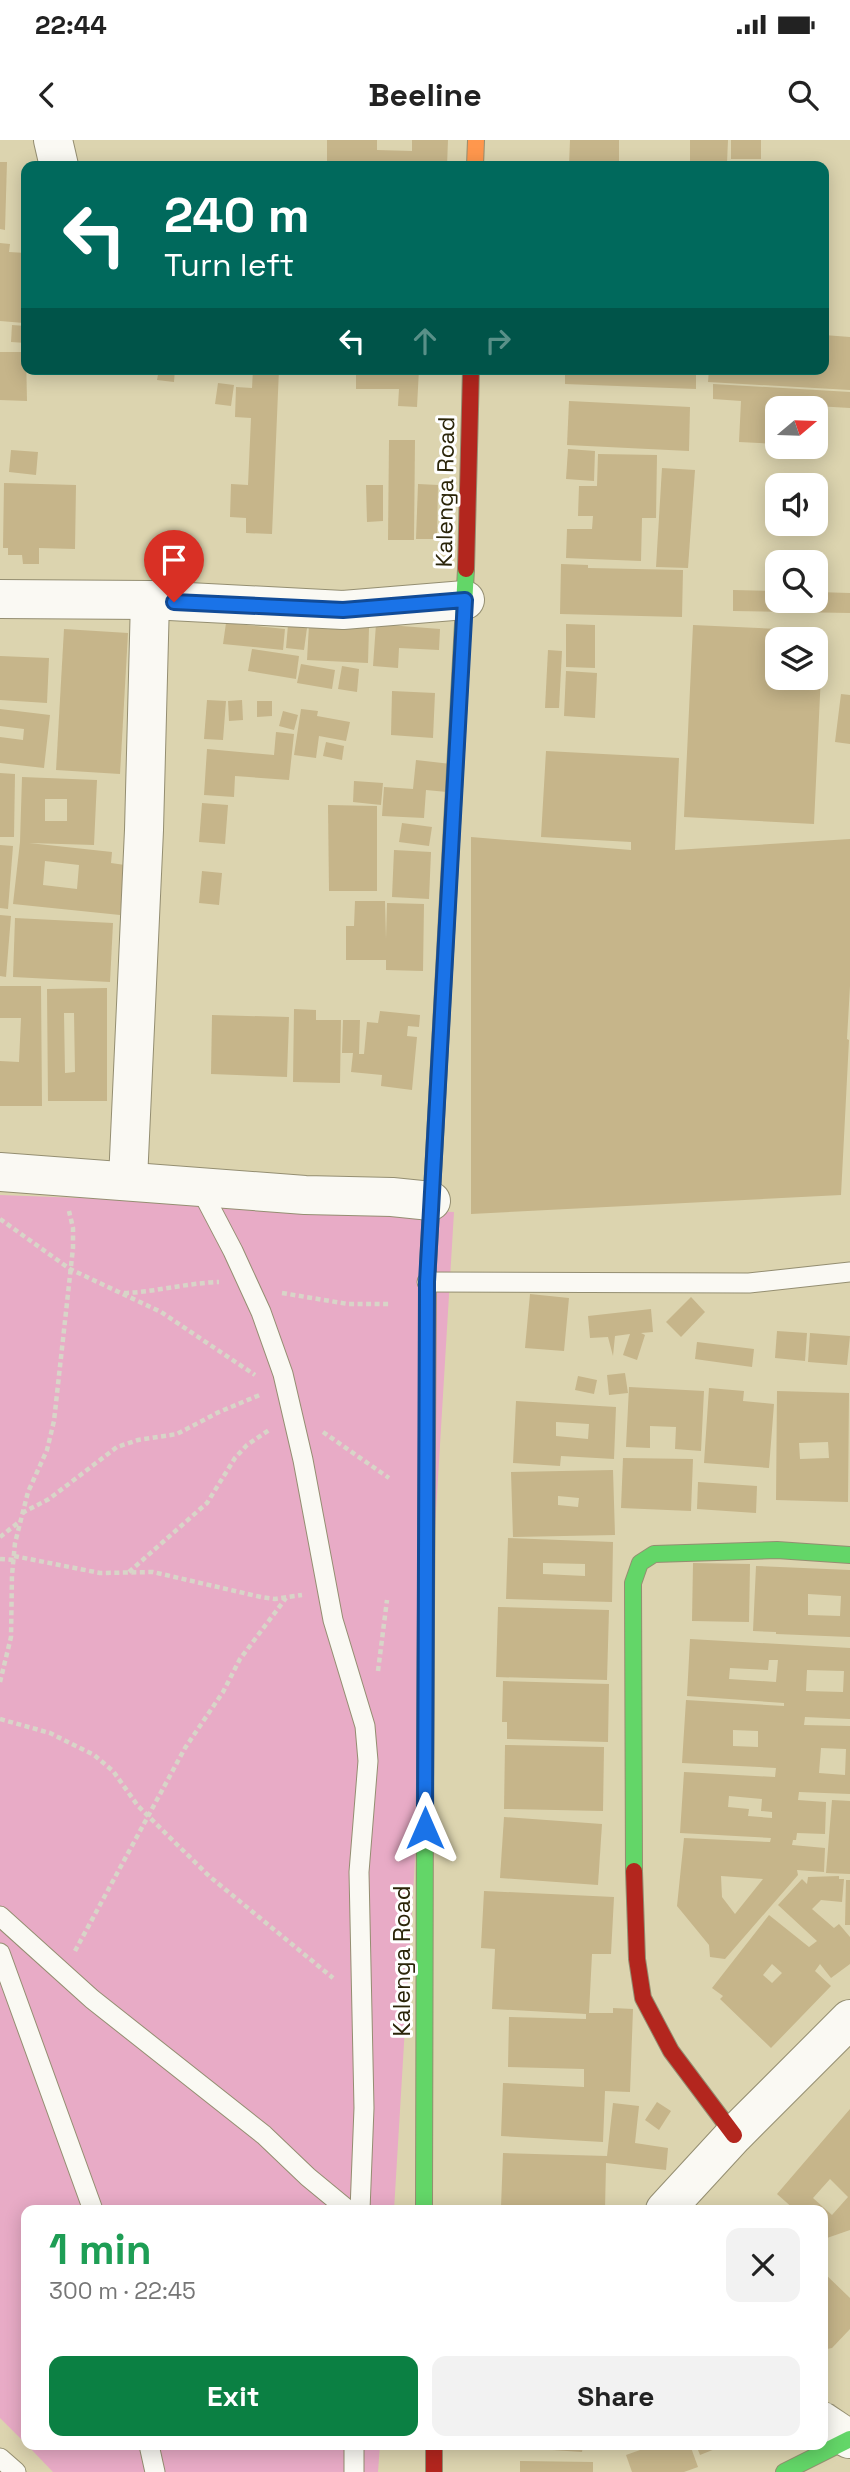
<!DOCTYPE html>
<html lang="en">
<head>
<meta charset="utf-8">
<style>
	body { margin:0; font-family:"Space Grotesk",sans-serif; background:#f2f2f2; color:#222; height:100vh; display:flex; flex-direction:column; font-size:26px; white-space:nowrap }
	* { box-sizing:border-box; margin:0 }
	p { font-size:23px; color:#767676 }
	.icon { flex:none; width:38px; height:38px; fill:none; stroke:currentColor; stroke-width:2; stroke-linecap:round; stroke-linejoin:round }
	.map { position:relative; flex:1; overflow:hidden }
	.drawer { position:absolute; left:21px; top:2065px; width:807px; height:245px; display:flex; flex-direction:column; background:#fff; border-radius:14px; box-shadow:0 4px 18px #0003 }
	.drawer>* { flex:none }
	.banner { position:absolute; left:21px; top:21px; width:808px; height:214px; border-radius:14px; box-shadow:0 4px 18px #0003; background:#00695c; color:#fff; overflow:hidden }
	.needle { width:46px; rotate:71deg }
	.buttons { position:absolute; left:765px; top:256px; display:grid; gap:14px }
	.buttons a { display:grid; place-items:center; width:63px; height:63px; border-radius:14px; background:#fff; box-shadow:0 4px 18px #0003; font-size:35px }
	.pin { position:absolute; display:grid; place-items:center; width:60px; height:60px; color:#fff; margin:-72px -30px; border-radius:50% 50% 50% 0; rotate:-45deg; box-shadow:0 0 7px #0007 }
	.pin .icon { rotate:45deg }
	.me { position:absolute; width:77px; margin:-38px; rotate:0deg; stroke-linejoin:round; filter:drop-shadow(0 0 5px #0008) }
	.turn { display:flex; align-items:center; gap:24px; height:147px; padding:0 28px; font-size:32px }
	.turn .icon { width:91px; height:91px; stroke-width:2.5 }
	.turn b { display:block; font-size:49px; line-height:60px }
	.lanes { display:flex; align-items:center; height:66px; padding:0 28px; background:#0003; justify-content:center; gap:35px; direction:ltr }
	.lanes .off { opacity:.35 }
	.round { display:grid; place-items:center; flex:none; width:74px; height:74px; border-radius:14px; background:#f2f2f2 }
	.summary { display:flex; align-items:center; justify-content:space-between; height:119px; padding:0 28px }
	h1 { font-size:42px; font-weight:600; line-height:52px; color:#1e9e55 }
	.cta { display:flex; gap:14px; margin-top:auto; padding:14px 28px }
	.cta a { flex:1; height:80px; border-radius:14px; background:#0b8043; color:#fff; font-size:28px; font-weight:600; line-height:80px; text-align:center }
	.cta a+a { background:#f2f2f2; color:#222 }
	.status { display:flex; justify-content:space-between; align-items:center; height:49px; padding:0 35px; background:#fff; direction:ltr }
	.status svg { height:19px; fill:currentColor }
	header { display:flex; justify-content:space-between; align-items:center; height:91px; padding:0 28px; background:#fff; font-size:32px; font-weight:600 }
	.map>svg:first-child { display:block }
	.green { fill:#e8abc6 }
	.building { fill:#c6b58a; fill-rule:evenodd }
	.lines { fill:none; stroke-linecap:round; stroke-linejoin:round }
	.lane-casing { stroke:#948e71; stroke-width:21 }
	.street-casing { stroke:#948e71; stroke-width:40 }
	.fast-casing { stroke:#948e71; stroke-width:18 }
	.slow-casing { stroke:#948e71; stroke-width:18 }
	.jam-casing { stroke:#948e71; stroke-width:18 }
	.path { stroke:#d8d5c8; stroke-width:4.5; stroke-dasharray:5 3.5; stroke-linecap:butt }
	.lane { stroke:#faf9f3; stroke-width:19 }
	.street { stroke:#faf9f3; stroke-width:38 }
	.fast { stroke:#63d668; stroke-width:16 }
	.slow { stroke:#ff974d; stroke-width:16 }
	.jam { stroke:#b3261e; stroke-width:16 }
	.route-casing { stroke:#114b97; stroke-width:18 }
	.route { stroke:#1a73e8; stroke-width:12 }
	.labels { text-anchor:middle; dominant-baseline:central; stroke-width:6; stroke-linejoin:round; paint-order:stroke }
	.street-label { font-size:23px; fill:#2b2509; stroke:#fff }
</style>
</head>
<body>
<div class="status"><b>22:44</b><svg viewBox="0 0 49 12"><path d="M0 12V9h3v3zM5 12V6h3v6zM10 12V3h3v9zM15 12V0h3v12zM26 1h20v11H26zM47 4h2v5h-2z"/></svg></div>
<header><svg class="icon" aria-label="back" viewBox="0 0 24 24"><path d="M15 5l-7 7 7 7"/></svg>Beeline<svg class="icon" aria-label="search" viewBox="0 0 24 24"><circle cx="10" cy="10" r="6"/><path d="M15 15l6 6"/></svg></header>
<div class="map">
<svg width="850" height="2332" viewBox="0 0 850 2332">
	<rect width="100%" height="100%" fill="#dcd4af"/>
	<g class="green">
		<polygon points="0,1055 454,1072 394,2070 26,2070 26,2304 0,2278"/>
		<polygon points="27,2305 380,2305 378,2332 53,2332"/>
	</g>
	<g class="building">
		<polygon points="327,0 377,0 377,10 412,11 412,0 448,0 447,26 327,26"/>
		<polygon points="570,0 619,0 619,26 569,26"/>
		<polygon points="690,0 728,0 727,23 690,23"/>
		<rect x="731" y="0" width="30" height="19"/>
		<polygon points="0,22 7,22 5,90 0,89"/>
		<polygon points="0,103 10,104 9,112 26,113 24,183 0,181"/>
		<polygon points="12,185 26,186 26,203 11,202"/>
		<polygon points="824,195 850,197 850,250 708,242 709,229 824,229"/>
		<polygon points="0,212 26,212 27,261 0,260"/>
		<polygon points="159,229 175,229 174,242 157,240"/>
		<polygon points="253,229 279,229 272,394 246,393 246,378 230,377 231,344 248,345 251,278 235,277 236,247 252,248"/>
		<polygon points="376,229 419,229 417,267 398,266 399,249 356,249 356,231"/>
		<polygon points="565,229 696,229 696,249 565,244"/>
		<polygon points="218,243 234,245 231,266 215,264"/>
		<polygon points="713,244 850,252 850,268 799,265 799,268 777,268 777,304 739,302 741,261 713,259"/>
		<polygon points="569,261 690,267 689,311 567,305"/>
		<polygon points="389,300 415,300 414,400 388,400"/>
		<polygon points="568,309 595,311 594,341 566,339"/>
		<polygon points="11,310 38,312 36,335 9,332"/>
		<polygon points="598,314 657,315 656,378 642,378 641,421 566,418 567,389 592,389 593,376 578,376 579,346 597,346"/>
		<polygon points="662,328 695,330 688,428 656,427"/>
		<polygon points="4,343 76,345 75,409 39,408 39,424 23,424 22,415 8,415 8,408 3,408"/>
		<polygon points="418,344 438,345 437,399 416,399"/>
		<polygon points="366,345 383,345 383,381 367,382"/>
		<polygon points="561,424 588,425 588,428 683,430 682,477 560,474"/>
		<polygon points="733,450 777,451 777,460 816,460 816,452 850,453 850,473 733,471"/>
		<polygon points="226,483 285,489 283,510 223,504"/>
		<polygon points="376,484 440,489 439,510 399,508 398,528 373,526"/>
		<polygon points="566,484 595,485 595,528 566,527"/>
		<polygon points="288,485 307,488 304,510 286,508"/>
		<polygon points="309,485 369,488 368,523 307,520"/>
		<path d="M693 485 823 491 814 684 684 677ZM777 499H816V537H777Z"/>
		<polygon points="64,489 128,493 120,634 56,630"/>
		<polygon points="252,509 299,516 296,539 248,531"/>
		<polygon points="548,510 562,511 559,568 545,568"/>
		<polygon points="0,516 49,518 47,563 0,560"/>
		<polygon points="301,524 335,530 332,549 297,543"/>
		<polygon points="342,526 359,529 357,552 338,549"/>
		<polygon points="566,531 597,533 595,578 564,576"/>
		<polygon points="392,551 435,553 433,598 391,595"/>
		<polygon points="841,554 850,555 850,604 835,602"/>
		<polygon points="207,560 226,561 223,600 204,599"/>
		<polygon points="242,560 243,580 229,581 228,561"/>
		<polygon points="257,561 272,561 272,576 257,577"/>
		<polygon points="0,569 50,575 44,628 0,623 0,597 23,600 24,589 0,586"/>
		<polygon points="301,569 318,571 317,576 350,582 346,601 319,596 316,618 294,615"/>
		<polygon points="283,571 298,575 294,590 279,586"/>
		<polygon points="276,592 294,594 289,640 235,636 234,657 204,655 207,609 274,615"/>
		<polygon points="326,602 344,606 342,620 323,616"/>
		<polygon points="546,611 679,618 675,710 850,699 850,846 847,899 849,900 841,1055 471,1074 471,697 631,710 631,702 541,697"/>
		<polygon points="416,620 451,624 447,652 426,650 424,678 382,676 384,647 413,649"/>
		<polygon points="0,633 15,634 14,697 0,697"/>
		<path d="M22 637 97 640 94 705 29 703 112 712 111 723 125 725 120 775 13 764 20 702ZM45 659H67V681H45ZM45 721 79 725 77 749 43 745Z"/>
		<polygon points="354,641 383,643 381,665 353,662"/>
		<polygon points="202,663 228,665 225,704 199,702"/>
		<polygon points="328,665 377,666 377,751 329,751"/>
		<polygon points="402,683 432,687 429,706 399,702"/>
		<polygon points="0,705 13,706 8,769 0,768"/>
		<polygon points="394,710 431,712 429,759 392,757"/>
		<polygon points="202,731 222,733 219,765 199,763"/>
		<polygon points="355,761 385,761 386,799 387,763 424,764 423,831 386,830 386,820 346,820 346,786 354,786"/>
		<polygon points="0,775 11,776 6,837 0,836"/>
		<polygon points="15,778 113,783 110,842 13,837"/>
		<polygon points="0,846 41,846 42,966 0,966 0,921 19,922 21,878 0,878"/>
		<path d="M107 848V961H48L47 849ZM64 873H74L75 932 65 933Z"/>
		<polygon points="294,869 316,870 316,880 341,880 340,943 293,942"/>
		<polygon points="380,871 420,875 419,887 408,886 407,896 417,897 412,950 381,946 382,935 351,932 353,913 342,913 343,880 360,880 359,914 364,914 367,882 378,883"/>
		<polygon points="212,875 289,877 287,937 211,934"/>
		<polygon points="530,1154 569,1158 564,1211 525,1208"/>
		<polygon points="691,1157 705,1172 681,1197 666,1182"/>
		<polygon points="651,1169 653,1192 641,1193 645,1195 637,1220 623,1215 630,1194 615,1196 613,1216 608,1197 590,1198 588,1176"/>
		<polygon points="777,1191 807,1193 805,1221 775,1218"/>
		<polygon points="810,1193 850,1196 847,1225 808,1222"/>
		<polygon points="697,1202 754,1209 752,1227 695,1219"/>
		<polygon points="625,1233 628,1253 609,1255 607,1235"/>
		<polygon points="578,1236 597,1240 594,1254 575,1250"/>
		<polygon points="629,1247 704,1251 701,1311 675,1309 676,1287 650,1286 650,1308 626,1307"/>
		<polygon points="709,1248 744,1251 743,1261 774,1264 769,1328 704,1323"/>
		<path d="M777 1251 849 1253 848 1362 776 1360ZM828 1302 829 1318 800 1319 799 1303Z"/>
		<path d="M516 1261 616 1267 614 1319 561 1316 560 1326 513 1323ZM556 1282 589 1284 588 1299 556 1296Z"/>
		<polygon points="623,1318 693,1319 691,1371 621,1368"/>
		<path d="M613 1330 615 1395 513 1397 511 1332ZM558 1356 579 1358 578 1367 558 1365Z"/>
		<polygon points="698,1342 757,1346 756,1373 697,1369"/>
		<path d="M508 1398 613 1402 612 1462 506 1459ZM543 1423 585 1424V1436L543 1434Z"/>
		<polygon points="693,1423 750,1424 749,1482 692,1481"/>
		<path d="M756 1426 850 1430V1497L776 1494V1492L753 1491ZM808 1454 841 1456 840 1476 808 1475Z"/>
		<polygon points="498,1467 609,1470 607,1540 496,1537"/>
		<path d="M690 1499 850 1508V1579L805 1577 804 1585 850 1586V1654L799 1652 798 1660 826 1662 825 1694 797 1693 796 1700H793L792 1705 825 1708 824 1732 797 1730 798 1735 725 1819 710 1817 709 1805 677 1766 684 1698 770 1702 771 1698 680 1693 684 1632 775 1637 776 1628 682 1623 686 1560 784 1566V1563L687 1556ZM769 1520H778L776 1542 729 1539 730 1528 768 1530ZM807 1530 844 1531 843 1552 806 1551ZM733 1590 758 1591V1607L733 1606ZM821 1608 846 1609 845 1635 819 1633ZM729 1656 762 1659 761 1671 772 1672V1678L748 1676 749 1669 728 1667ZM721 1736 763 1739 735 1774 722 1757Z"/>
		<polygon points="503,1541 609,1544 608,1602 507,1599 507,1582 502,1582"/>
		<polygon points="505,1605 604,1607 603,1671 504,1669"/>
		<polygon points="832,1660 850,1661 850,1734 826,1733"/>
		<polygon points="504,1677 602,1684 598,1745 500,1738"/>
		<path d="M839 1736V1739H844L842 1762 821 1760 812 1769 834 1788 839 1784 850 1797V1824L831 1838 820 1824 815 1831 831 1846 771 1908 720 1859 723 1856 712 1848 769 1775 809 1807 817 1801 778 1765 802 1739 807 1744 808 1737ZM772 1824 782 1833 772 1843 763 1835Z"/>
		<polygon points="846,1740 850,1740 850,1785 845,1785"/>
		<polygon points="484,1751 614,1757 611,1814 592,1814 589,1873 613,1873 613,1868 633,1869 630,1952 605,1951 603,2002 501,1996 503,1943 584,1947 584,1929 508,1927 509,1877 586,1879 586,1874 492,1869 495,1809 481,1808"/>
		<polygon points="657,1962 671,1971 659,1990 645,1980"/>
		<polygon points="613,1963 639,1966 635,2003 668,2008 666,2030 606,2023 605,2070 501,2067 503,2013 607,2016"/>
		<path d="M850 1969V2090L827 2098 822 2094V2070H795L777 2054ZM830 2039 848 2057 832 2075 813 2058Z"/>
		<polygon points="822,2131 850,2158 850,2189 832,2208 822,2210"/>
		<polygon points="507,2305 583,2305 582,2312 507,2307"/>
		<polygon points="654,2305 690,2305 698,2327 684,2332 632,2332 626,2315"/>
		<polygon points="696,2305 725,2305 700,2315"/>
		<polygon points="520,2321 593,2322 593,2332 520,2332"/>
	</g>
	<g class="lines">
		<defs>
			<g id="lane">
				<polyline points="199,1046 233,1111 261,1172 283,1234 303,1320 333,1480 365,1586 368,1621 359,1732 364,1968 360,2070"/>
				<polyline points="427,1142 749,1143 850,1132"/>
				<polyline points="0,1776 92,1859 264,1995 308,2037 348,2070"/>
				<polyline points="0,1813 93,2070"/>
				<polyline points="149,2305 155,2332"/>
				<polyline points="0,2318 16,2332"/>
				<polyline points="354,2332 354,2305"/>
			</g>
			<g id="street">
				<polyline points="53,0 59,26"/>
				<polyline points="0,459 150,460 343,470 465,460"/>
				<polyline points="0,1032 305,1055 392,1057 431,1061"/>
				<polyline points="128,1040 144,690 150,460"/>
				<polyline points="665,2070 734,1995 850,1879"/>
				<polyline points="822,2281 849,2299"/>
			</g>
			<g id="fast">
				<polyline points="428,1125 466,429"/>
				<polyline points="634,1731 633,1443 640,1423 654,1414 777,1410 850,1415"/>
				<polyline points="424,2070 425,1639"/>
				<polyline points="784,2332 850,2299"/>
			</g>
			<g id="slow">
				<polyline points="475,26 476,0"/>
				<polyline points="425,1639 428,1125"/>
			</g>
			<g id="jam">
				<polyline points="466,429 471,229"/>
				<polyline points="634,1731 637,1819 643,1858 671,1911 734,1995"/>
				<polyline points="434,2305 434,2332"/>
			</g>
		</defs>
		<use href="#lane" class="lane-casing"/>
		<use href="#street" class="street-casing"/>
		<use href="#fast" class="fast-casing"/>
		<use href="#slow" class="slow-casing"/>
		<use href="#jam" class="jam-casing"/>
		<g class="path">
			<polyline points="0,1079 70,1129 161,1172 255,1235"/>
			<path d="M124 1153C156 1152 186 1143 219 1142"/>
			<polyline points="282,1153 348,1164 391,1164"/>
			<polyline points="323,1292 389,1338"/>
			<polyline points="22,1373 49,1359 117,1307 138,1300 177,1294 219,1272 262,1254"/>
			<polyline points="0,1397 19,1382"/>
			<polyline points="14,1416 100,1433 153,1432 261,1457 275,1459 302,1455"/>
			<polyline points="0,1419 14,1420"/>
			<polyline points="129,1432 207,1363 235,1318 247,1305 269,1290"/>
			<polyline points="378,1531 387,1460"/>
			<polyline points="0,1542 11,1497 12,1435 15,1403 28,1352 47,1310 54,1281 73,1108 73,1088 69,1071"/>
			<polyline points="0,1579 50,1593 94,1615 113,1631 138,1666 209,1736 333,1838"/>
			<polyline points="75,1811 185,1608 223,1552 240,1519 286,1458"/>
		</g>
		<use href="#lane" class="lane"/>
		<use href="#street" class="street"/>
		<use href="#fast" class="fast"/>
		<use href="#slow" class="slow"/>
		<use href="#jam" class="jam"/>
	</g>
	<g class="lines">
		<defs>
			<polyline id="route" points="174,462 343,470 465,460 427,1142 425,1688"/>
		</defs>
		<use href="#route" class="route-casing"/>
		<use href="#route" class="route"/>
	</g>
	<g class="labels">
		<g class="street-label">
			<text transform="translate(445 352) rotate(-89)">Kalenga Road</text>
			<text transform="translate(402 1821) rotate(-90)">Kalenga Road</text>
		</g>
	</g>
</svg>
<div class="buttons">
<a><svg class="needle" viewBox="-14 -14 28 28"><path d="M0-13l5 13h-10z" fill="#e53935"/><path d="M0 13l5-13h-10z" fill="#767676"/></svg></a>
<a><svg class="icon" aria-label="sound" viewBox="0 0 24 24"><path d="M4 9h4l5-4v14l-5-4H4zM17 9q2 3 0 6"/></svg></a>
<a><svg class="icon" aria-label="search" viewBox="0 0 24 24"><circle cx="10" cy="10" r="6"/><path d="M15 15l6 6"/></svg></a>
<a><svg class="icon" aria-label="layers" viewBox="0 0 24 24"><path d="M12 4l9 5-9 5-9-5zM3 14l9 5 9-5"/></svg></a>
</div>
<div class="pin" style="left:174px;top:462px;background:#d93025"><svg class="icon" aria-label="arrive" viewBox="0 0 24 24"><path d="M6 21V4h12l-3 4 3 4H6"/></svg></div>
<svg class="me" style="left:425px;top:1688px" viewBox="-20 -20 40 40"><path d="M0-17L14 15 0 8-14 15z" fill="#1a73e8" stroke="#fff" stroke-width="4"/></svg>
<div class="banner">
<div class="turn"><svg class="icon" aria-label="left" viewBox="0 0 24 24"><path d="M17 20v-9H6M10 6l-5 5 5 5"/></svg><div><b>240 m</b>Turn left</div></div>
<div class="lanes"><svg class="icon" aria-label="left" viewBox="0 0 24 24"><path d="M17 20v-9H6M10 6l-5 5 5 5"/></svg><svg class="icon off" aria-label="ahead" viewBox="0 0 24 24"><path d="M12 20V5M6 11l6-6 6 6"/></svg><svg class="icon off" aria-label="right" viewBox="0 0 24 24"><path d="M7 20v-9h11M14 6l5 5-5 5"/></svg></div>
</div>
<section class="drawer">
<div class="summary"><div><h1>1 min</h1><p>300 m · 22:45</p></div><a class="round"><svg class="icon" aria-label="close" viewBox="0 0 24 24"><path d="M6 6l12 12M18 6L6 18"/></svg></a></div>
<div class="cta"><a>Exit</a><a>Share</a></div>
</section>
</div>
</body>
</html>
